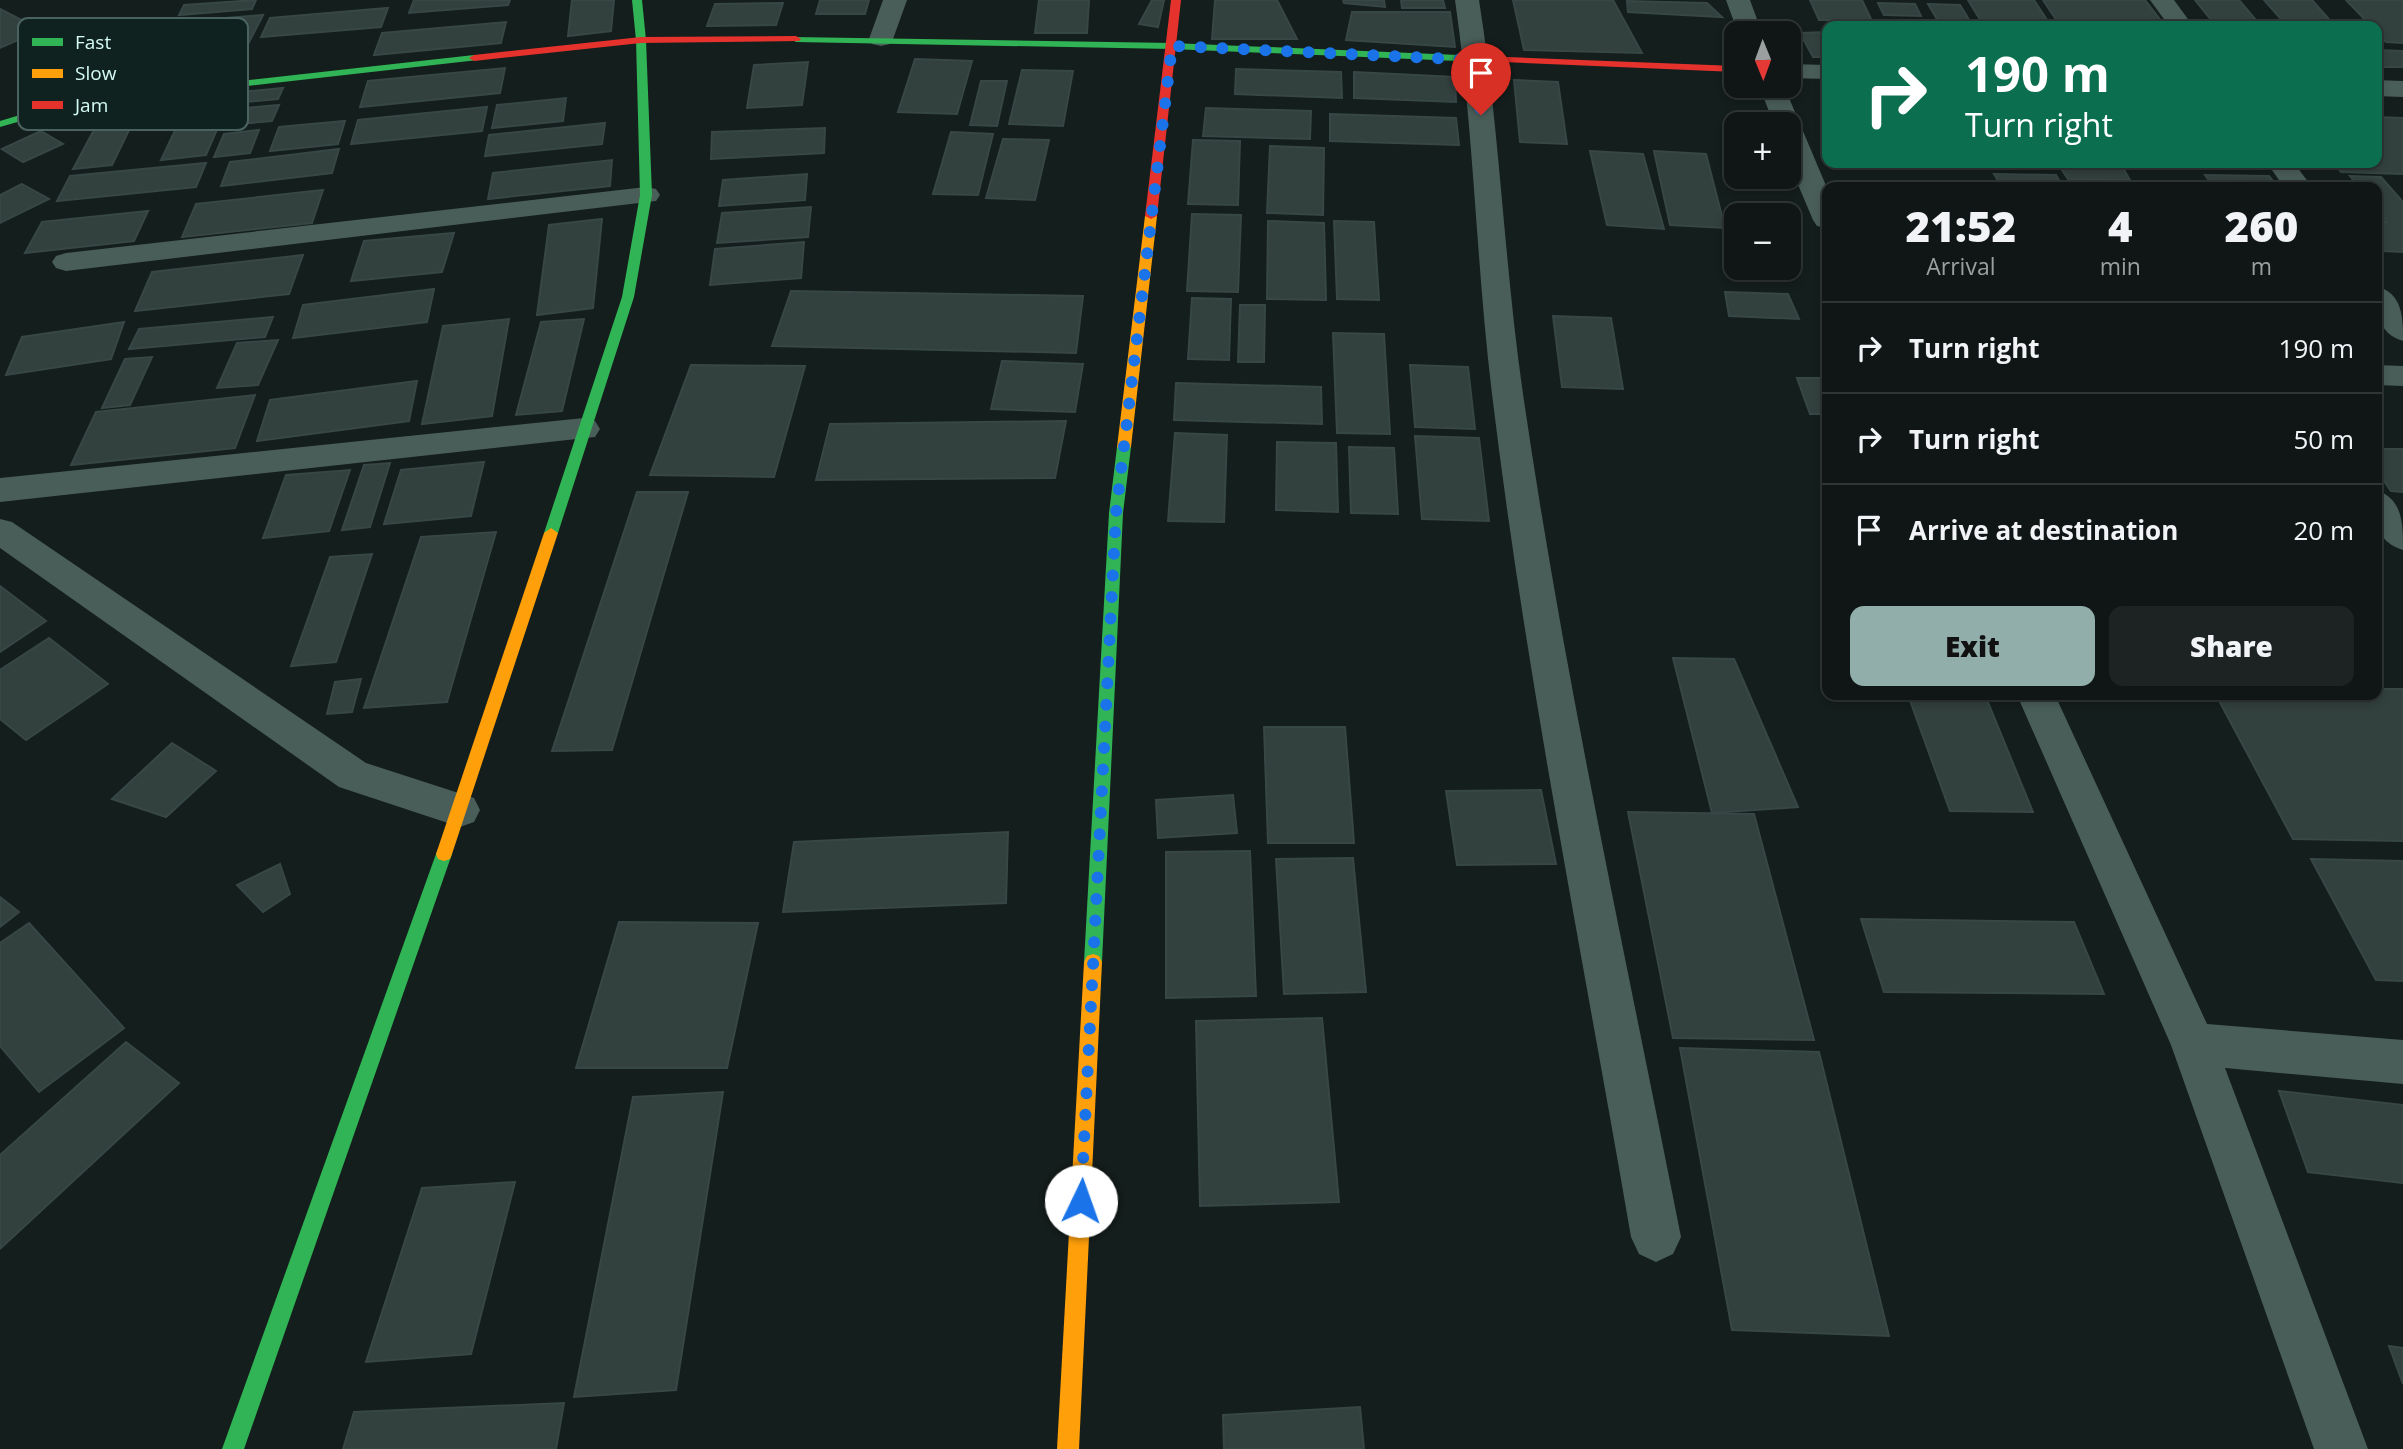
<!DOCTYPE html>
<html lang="en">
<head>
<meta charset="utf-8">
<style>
	body { margin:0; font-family:"Open Sans",sans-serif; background:#1d2322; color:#f1f3f6; height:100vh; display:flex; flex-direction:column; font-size:26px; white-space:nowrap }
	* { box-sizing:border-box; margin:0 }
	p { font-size:23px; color:#9b9fa0 }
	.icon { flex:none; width:38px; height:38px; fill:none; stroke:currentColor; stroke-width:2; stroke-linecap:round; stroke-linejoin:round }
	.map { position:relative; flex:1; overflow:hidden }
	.drawer { position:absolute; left:1822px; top:182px; width:560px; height:518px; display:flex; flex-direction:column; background:#0f1615; border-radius:14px; box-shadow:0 4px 10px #0003,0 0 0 2px #2f3534 }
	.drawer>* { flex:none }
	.hud { position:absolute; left:1822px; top:21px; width:560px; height:147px; border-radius:14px; box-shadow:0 4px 10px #0003,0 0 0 2px #2f3534; background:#0b6e4f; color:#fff; overflow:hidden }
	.needle { width:46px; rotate:179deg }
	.controls { position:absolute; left:1724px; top:21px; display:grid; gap:14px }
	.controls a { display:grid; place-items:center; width:77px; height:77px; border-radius:14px; background:#0f1615; box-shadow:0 4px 10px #0003,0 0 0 2px #2f3534; font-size:35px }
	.pin { position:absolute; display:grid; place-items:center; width:60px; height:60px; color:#fff; margin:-72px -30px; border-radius:50% 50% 50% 0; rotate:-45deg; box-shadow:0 0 7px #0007 }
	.pin .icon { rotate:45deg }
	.me { position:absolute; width:77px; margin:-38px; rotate:3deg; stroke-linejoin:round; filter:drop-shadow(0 0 5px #0008) }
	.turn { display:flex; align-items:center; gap:24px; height:147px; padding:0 28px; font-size:32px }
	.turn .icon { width:91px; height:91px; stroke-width:2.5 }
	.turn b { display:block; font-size:49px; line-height:60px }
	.eta { display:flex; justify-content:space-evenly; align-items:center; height:119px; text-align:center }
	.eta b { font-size:42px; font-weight:800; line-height:49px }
	.primary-button { display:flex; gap:14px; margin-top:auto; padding:14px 28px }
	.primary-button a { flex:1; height:80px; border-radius:14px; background:#91aeaa; color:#111; font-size:28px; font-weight:800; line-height:80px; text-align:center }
	.primary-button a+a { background:#1d2322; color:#f1f3f6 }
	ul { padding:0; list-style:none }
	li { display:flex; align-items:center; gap:21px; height:91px; padding:0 28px; border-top:2px solid #2f3534 }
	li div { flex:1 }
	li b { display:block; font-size:26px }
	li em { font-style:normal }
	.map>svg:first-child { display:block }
	.building { fill:#32403e; stroke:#374745; stroke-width:2 }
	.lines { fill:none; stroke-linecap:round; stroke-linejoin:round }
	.street { fill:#4a5e59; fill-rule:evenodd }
	.fast { fill:#30b455; fill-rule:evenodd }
	.slow { fill:#ff9f0a; fill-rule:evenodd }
	.jam { fill:#e5322d; fill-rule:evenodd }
	.route { stroke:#1a73e8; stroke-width:12; stroke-dasharray:0 21.6 }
	.key { fill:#102220; stroke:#4b6360; stroke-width:2 }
	.key-label { font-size:19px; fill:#d5fbf6 }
</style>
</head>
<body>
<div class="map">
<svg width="2403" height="1449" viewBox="0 0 2403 1449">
	<rect width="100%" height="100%" fill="#141e1c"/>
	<g class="building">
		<polygon points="256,0 252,9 179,15 184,5"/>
		<polygon points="414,0 510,0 508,5 409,13"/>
		<polygon points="572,0 614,0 611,31 568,36"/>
		<polygon points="820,0 869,0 865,14 816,14"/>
		<polygon points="1039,0 1089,0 1087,33 1035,33"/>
		<polygon points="1152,0 1164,0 1158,27 1139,24"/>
		<polygon points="1215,0 1277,0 1297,39 1212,39"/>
		<polygon points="1343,0 1384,0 1385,7 1344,3"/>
		<polygon points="1401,0 1443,0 1445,8 1402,8"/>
		<polygon points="1513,0 1613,0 1642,53 1524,50"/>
		<polygon points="1810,0 1862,0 1872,21 1819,20"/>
		<polygon points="1968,0 2034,0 2051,26 1984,26"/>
		<polygon points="2043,0 2145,0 2165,26 2059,24"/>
		<polygon points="2195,0 2239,0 2261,26 2216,26"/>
		<polygon points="2264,0 2312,0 2335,26 2287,26"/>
		<polygon points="2346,0 2403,0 2403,43 2386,42 2376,32 2376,26 2371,26"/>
		<polygon points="1627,1 1707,3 1722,17 1628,12"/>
		<polygon points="783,3 776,25 707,26 715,4"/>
		<polygon points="1878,3 1915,4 1921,16 1884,15"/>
		<polygon points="1928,4 1960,5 1973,26 1941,26"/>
		<polygon points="388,8 381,27 261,37 270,18"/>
		<polygon points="0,9 41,30 0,48"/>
		<polygon points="1352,12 1450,12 1455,47 1346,40"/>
		<polygon points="263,15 243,54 193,57 214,19"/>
		<polygon points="506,22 501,43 374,55 382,33"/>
		<polygon points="1827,32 1827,57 1813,57 1800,33"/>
		<polygon points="2376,50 2403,51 2403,67 2376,67"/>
		<polygon points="915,59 972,61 957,114 898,112"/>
		<polygon points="808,62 802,105 747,108 754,65"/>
		<polygon points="505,68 500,93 360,107 368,81"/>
		<polygon points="1236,69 1341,72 1342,98 1235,94"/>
		<polygon points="1022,70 1073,71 1063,126 1009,124"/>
		<polygon points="1354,72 1455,77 1456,102 1354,98"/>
		<polygon points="1514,80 1558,82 1567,144 1520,142"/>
		<polygon points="981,81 1007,81 997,126 970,125"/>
		<polygon points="283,88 278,99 235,103 240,92"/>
		<polygon points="566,98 563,121 492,128 497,105"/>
		<polygon points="279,105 272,121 227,125 234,109"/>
		<polygon points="487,107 482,131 351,144 358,120"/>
		<polygon points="1206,108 1311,111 1310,139 1203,136"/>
		<polygon points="1330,114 1456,118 1459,145 1330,141"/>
		<polygon points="2376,117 2403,118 2403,174 2341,172 2334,163 2376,163"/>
		<polygon points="221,120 206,155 161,160 178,124"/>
		<polygon points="345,121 338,144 270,151 279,127"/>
		<polygon points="605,123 602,144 485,156 489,135"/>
		<polygon points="132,124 112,165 73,169 95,128"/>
		<polygon points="825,128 824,153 711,159 712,132"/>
		<polygon points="259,130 250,153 214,157 224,134"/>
		<polygon points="41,131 63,144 23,162 2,149"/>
		<polygon points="951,132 993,134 978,195 933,194"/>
		<polygon points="1003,139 1049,140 1035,200 986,198"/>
		<polygon points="1193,140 1240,141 1238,205 1188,204"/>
		<polygon points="1270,146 1324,148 1323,215 1267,213"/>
		<polygon points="339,149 332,173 221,186 230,162"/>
		<polygon points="1590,151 1643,154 1664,229 1607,225"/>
		<polygon points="1654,151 1706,154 1725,228 1670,225"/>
		<polygon points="612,160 610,186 488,199 493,173"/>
		<polygon points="206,163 196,187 57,201 70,176"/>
		<polygon points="2131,163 2253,163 2258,169 2135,168"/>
		<polygon points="2060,167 2123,168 2130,180 2068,179"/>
		<polygon points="807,174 805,200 719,206 723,180"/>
		<polygon points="1994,174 2056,175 2063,187 2002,187"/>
		<polygon points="2205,175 2269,176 2278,187 2214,187"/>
		<polygon points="2350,176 2381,177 2403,202 2403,252 2383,251 2376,243 2376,222 2387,222 2376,209 2376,187 2359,187"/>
		<polygon points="22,184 49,199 0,223 0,195"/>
		<polygon points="323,190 312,223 182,237 196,204"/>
		<polygon points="811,207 808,237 717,243 722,213"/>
		<polygon points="148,211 134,241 25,253 42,222"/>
		<polygon points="1192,214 1241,215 1238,292 1187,291"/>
		<polygon points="602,219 593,308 537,315 549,225"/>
		<polygon points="1268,221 1324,223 1326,300 1267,299"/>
		<polygon points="1334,221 1374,222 1379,300 1337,299"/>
		<polygon points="454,233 442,272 351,281 364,241"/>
		<polygon points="804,242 801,278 710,285 715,249"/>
		<polygon points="303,255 289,294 135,311 152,272"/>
		<polygon points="434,289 427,322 293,338 303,305"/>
		<polygon points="791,291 1083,296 1076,353 772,346"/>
		<polygon points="1725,292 1788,294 1799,319 1729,316"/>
		<polygon points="1192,298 1231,299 1229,360 1188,359"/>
		<polygon points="1240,305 1265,305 1264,362 1238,362"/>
		<polygon points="1553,316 1611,318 1623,389 1562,387"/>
		<polygon points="273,317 265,337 129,349 139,329"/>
		<polygon points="509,319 492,416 422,424 443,326"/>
		<polygon points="584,319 562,411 516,415 541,322"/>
		<polygon points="124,322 111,359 6,375 22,337"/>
		<polygon points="1333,333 1384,334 1390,434 1337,433"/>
		<polygon points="278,340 258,385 217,388 237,343"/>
		<polygon points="152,357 130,405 102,408 125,359"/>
		<polygon points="1002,361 1083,364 1075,412 991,409"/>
		<polygon points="691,365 805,366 774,477 650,475"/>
		<polygon points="1410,365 1468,367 1475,429 1415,427"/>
		<polygon points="1797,378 1827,378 1827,414 1810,414"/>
		<polygon points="417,381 409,421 257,441 270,400"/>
		<polygon points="1176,383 1321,387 1322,424 1174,420"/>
		<polygon points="255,395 235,448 71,465 96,412"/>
		<polygon points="1066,421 1055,478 816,480 830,424"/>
		<polygon points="1175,433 1227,435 1224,522 1168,521"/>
		<polygon points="1415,436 1479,438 1489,521 1422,519"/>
		<polygon points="1277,442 1336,443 1338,512 1276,510"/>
		<polygon points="1349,447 1394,448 1398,514 1351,513"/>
		<polygon points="2376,449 2403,449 2403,492 2391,491 2376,470"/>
		<polygon points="484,462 471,516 384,524 401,470"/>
		<polygon points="390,463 370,527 342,530 364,465"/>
		<polygon points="350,470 329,531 263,538 286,475"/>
		<polygon points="637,492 688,492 612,750 552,751"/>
		<polygon points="496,532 447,702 364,708 421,537"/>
		<polygon points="372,554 336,662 291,666 330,557"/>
		<polygon points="0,586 46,621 0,652"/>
		<polygon points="49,638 108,684 26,740 0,719 0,670"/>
		<polygon points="1673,658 1734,659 1798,807 1712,813"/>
		<polygon points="361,679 352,712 327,714 335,682"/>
		<polygon points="2376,689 2403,689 2403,841 2293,839 2216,695 2376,695"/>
		<polygon points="1908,695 1985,695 2033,812 1950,811"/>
		<polygon points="1264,727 1345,727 1354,843 1268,843"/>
		<polygon points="172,743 216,771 166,817 112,799"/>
		<polygon points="1541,790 1556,864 1457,865 1446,791"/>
		<polygon points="1233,795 1237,833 1158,838 1156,800"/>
		<polygon points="1628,812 1754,814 1814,1040 1673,1038"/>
		<polygon points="1008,832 1006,903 783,912 794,842"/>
		<polygon points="1250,851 1256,996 1166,998 1166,852"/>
		<polygon points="1353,858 1366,992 1284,994 1276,859"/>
		<polygon points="2311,859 2403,861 2403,981 2376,980"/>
		<polygon points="280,864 290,894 263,912 237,885"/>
		<polygon points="0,897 19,912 0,927"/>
		<polygon points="1861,919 2074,922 2104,994 1884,992"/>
		<polygon points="619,922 758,923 727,1068 576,1068"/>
		<polygon points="29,923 124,1028 39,1092 0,1046 0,943"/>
		<polygon points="1322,1018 1339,1202 1200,1206 1196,1021"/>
		<polygon points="126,1042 179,1083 0,1249 0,1155"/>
		<polygon points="1680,1048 1819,1052 1889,1336 1732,1330"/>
		<polygon points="2279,1091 2403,1105 2403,1183 2308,1172"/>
		<polygon points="723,1092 676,1390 574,1397 633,1097"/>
		<polygon points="515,1182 471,1354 366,1362 422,1188"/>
		<polygon points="2389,1346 2403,1348 2403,1384"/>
		<polygon points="564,1403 556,1449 343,1449 354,1412"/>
		<polygon points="1360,1407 1364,1449 1224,1449 1223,1415"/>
	</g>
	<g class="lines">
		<g class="street">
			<polygon points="883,0 907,0 893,39 890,44 881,46 872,44 869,39"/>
			<path d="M1455 0H1479C1500 131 1504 263 1523 394 1564 677 1626 957 1681 1237L1673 1254 1656 1262 1639 1254 1631 1237C1583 957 1526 677 1492 394 1476 263 1474 131 1455 0Z"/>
			<polygon points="1726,0 1750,0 1762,33 1738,33"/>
			<polygon points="2150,0 2174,0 2193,26 2169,26"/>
			<polygon points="1788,64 1827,65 1827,79 1788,78"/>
			<polygon points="2376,80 2403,81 2403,97 2376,96"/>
			<polygon points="1759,86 1784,86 1827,188 1827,228 1817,226 1813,220 1788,161 1788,124 1774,124"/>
			<polygon points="2267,163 2294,163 2312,187 2284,187"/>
			<polygon points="646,187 656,189 660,195 656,201 66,271 56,268 52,262 56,256 66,253"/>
			<path d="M2376 286C2403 293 2403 318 2403 341 2376 333 2376 309 2376 286Z"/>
			<polygon points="2376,365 2403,366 2403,386 2376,385"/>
			<polygon points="584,418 595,421 600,429 595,437 0,502 0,478"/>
			<path d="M2376 490C2403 499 2403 523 2403 550 2372 540 2376 517 2376 490Z"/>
			<polygon points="0,519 12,522 366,763 474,798 480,810 474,822 460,827 339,787 0,548"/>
			<polygon points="2017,695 2055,695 2207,1024 2403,1040 2403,1084 2225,1068 2368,1449 2314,1449 2171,1045"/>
		</g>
		<g class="fast">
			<polygon points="632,0 642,0 646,40 652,195 634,297 558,533 551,538 544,533 622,297 640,195 636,40"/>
			<polygon points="793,37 1172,43 1482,56 1487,59 1482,62 1172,49 796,42 791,39"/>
			<polygon points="474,55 478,56 478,60 97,103 52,112 0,127 0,121 50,106 97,97"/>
			<polygon points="1124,442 1131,447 1123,513 1102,962 1099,968 1093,970 1087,968 1084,962 1109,513 1117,447"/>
			<polygon points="444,847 450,849 452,854 244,1449 222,1449 436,854 438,849"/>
		</g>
		<g class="slow">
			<polygon points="1151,213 1157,216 1131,447 1124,452 1117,447 1145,216"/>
			<polygon points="551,528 558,533 452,854 450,859 444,861 438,859 436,854 544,533"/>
			<polygon points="1093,954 1099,956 1102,962 1079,1449 1057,1449 1084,962 1087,956"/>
		</g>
		<g class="jam">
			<polygon points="1171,0 1181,0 1157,216 1151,219 1145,216"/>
			<polygon points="796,36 801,39 799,41 641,43 474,61 469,58 474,55 641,37"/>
			<polygon points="1482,56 1736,66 1736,72 1478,61 1477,59"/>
		</g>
	</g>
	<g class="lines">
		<polyline class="route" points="1081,1201 1116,513 1172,46 1476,60 1481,115"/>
	</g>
	<rect x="18" y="18" width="230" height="112" rx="10" class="key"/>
	<rect x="32" y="38" width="31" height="8" fill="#30b455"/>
	<rect x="32" y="69" width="31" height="9" fill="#ff9f0a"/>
	<rect x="32" y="101" width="31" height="8" fill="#e5322d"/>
	<g class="key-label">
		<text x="75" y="49">Fast</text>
		<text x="75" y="80">Slow</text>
		<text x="75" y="112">Jam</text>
	</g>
</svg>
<div class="controls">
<a><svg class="needle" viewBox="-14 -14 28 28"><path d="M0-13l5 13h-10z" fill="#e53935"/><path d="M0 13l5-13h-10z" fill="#9b9fa0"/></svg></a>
<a>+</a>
<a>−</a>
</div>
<div class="pin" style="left:1481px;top:115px;background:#d93025"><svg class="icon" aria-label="arrive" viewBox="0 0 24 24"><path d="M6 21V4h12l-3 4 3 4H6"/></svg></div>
<svg class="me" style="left:1081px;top:1201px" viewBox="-20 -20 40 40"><circle r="19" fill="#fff"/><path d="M0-13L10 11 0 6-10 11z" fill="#1a73e8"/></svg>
<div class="hud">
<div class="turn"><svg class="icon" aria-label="right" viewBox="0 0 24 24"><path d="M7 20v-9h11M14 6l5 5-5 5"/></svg><div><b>190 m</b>Turn right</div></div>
</div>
<section class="drawer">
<div class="eta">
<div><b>21:52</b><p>Arrival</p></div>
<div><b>4</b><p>min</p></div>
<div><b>260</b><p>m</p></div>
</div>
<ul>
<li><svg class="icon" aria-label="right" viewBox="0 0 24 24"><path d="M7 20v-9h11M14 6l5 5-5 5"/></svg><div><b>Turn right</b></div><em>190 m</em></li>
<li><svg class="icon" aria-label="right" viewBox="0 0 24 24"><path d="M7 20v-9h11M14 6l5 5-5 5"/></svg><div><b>Turn right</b></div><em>50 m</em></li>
<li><svg class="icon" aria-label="arrive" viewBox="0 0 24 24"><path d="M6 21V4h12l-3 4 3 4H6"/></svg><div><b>Arrive at destination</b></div><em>20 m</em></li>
</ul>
<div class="primary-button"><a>Exit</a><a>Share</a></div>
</section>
</div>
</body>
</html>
